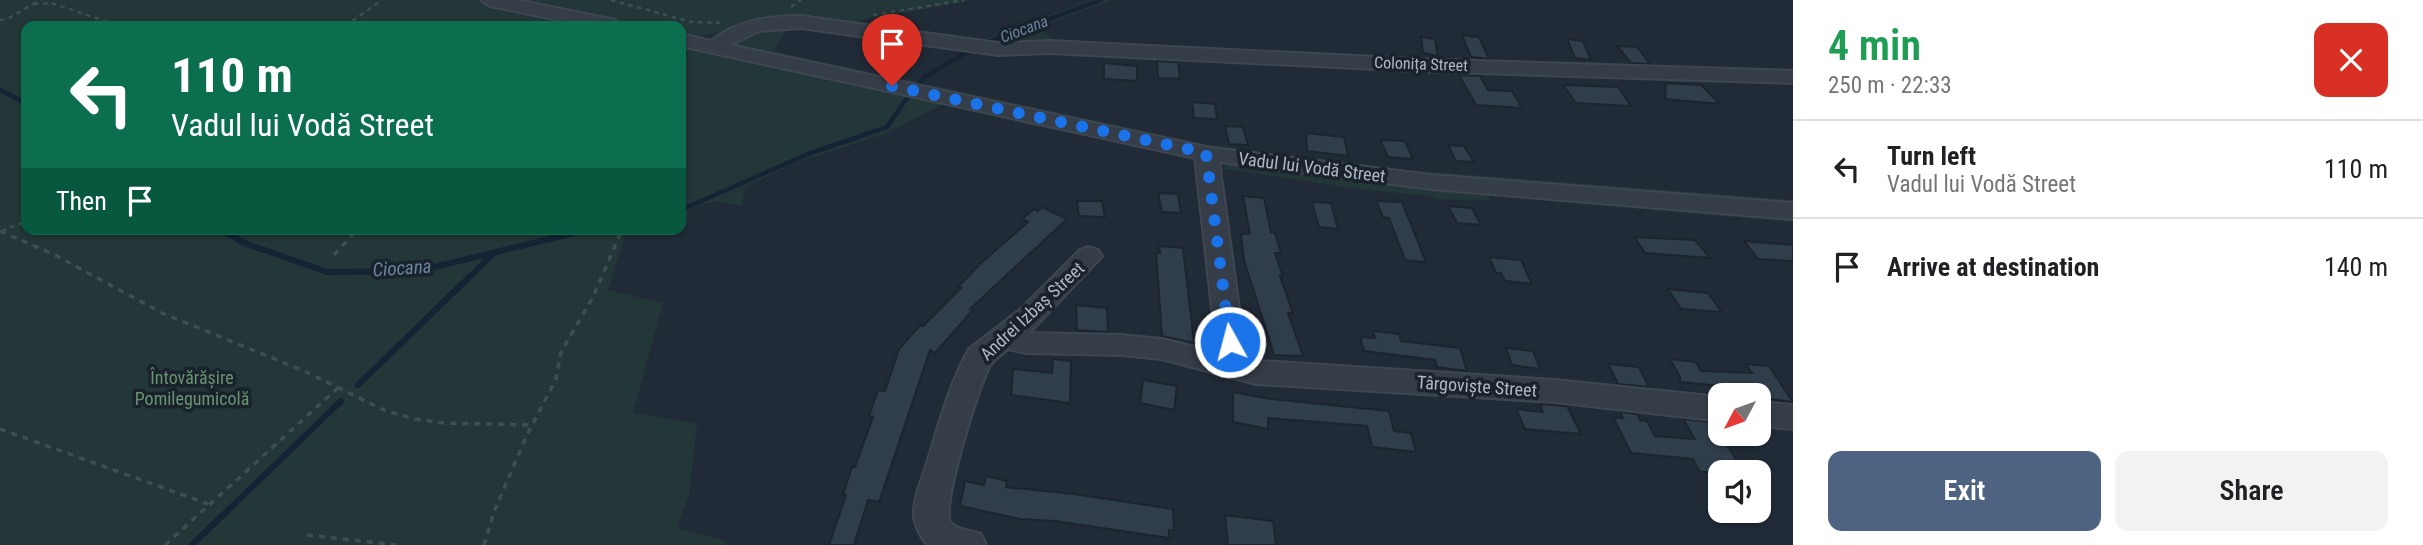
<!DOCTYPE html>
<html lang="en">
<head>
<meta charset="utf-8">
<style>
	body { margin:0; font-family:"Roboto Condensed",sans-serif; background:#f2f2f2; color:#202124; height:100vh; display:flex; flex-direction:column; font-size:26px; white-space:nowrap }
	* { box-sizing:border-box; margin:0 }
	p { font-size:23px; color:#757577 }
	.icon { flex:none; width:38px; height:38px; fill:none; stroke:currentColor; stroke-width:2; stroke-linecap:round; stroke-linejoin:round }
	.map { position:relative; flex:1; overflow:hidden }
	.side { display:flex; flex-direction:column; background:#fff; width:630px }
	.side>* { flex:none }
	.banner { position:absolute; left:21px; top:21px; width:665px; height:214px; border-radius:14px; box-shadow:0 2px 5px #0004; background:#0b6e4f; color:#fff; overflow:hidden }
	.needle { width:46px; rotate:229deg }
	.controls { position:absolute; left:1708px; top:383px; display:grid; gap:14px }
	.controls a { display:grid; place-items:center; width:63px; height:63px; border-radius:14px; background:#fff; box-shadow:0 2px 5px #0004; font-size:35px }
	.pin { position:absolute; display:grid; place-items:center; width:60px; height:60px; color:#fff; margin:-72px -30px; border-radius:50% 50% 50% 0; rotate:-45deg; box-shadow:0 0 7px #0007 }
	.pin .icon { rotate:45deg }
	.me { position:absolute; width:77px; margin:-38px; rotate:353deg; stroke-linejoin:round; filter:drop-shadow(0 0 5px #0008) }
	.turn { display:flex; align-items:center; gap:24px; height:147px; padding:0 35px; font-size:32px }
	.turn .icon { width:91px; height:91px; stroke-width:2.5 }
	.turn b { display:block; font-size:49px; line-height:60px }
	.then { display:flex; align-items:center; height:66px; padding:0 35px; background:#0003; gap:14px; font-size:26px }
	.round { display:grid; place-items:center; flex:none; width:74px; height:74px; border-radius:14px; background:#f2f2f2 }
	.summary { display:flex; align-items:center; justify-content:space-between; height:119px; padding:0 35px }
	h1 { font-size:42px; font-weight:600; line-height:52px; color:#1e9e55 }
	.cta { display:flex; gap:14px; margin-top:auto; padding:14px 35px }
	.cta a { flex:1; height:80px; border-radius:14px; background:#4d6381; color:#fff; font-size:28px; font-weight:600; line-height:80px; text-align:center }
	.cta a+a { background:#f2f2f2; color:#202124 }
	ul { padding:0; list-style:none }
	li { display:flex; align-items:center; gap:21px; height:98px; padding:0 35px; border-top:2px solid #e0e0e0 }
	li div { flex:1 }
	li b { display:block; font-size:26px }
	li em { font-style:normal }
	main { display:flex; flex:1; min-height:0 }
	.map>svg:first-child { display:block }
	.green { fill:#233638 }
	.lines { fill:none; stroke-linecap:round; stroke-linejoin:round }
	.stream-far1 { stroke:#162334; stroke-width:4.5 }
	.stream { stroke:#162334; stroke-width:6 }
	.building { fill:#303d4b; stroke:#1c242e; stroke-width:2 }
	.minor-casing { stroke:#3e4651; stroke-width:4 }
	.path-far1 { stroke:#3c5051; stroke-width:2.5; stroke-dasharray:4.5 4.5; stroke-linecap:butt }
	.path { stroke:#3c5051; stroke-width:3.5; stroke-dasharray:6 6; stroke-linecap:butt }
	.minor { fill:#353d48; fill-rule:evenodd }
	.route { stroke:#1a73e8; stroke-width:12; stroke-dasharray:0 21.6 }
	.labels { text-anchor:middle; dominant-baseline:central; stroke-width:7; stroke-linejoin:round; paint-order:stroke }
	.far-water-label { font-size:16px; font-style:italic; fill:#6984a2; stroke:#1a222c }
	.far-street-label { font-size:16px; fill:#afb8c4; stroke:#1a222c }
	.street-label { font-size:18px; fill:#afb8c4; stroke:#1a222c }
	.park-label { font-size:18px; fill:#689470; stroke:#1a222c }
	.water-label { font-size:19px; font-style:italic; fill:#6984a2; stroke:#1a222c }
</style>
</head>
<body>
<main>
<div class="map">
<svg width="1793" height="545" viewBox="0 0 1793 545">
	<rect width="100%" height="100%" fill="#212b37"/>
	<g class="green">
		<polygon points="0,0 476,0 599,26 26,26 26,229 630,229 626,233 608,290 663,303 633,413 697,424 689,494 677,528 727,541 725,545 0,545"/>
		<polygon points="508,0 975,0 840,24 768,19 693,39 681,37 681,26 632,26"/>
		<polygon points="1091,0 1111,0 1039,27 1056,42 1011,47 974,43"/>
		<path d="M779 24 968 48 962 51 790 26 772 51 1223 148 1289 158 1358 166 1793 200V206L1474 181 1218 149 733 48 732 45C746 32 761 26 779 24Z"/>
		<polygon points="681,44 1088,131 1087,136 1013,122 1014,119 943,104 885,134 794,163 745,187 742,206 715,201 689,209 687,223 681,224"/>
		<polygon points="1238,161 1365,182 1793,215 1793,222 1489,196 1490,201 1435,199 1433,196 1365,190 1226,169 1219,172 1219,169"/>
	</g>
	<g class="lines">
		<g class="stream-far1">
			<polyline points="987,42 1101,0"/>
			<polyline points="918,84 924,77 971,50"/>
			<polyline points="0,90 26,103"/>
			<polyline points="681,210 808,154 887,127 909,95"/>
			<polyline points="220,229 226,232"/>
			<polyline points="575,232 589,229"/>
		</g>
		<g class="stream">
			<polyline points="223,231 247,244 327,272 418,271 582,231"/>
			<polyline points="358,385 494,253"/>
			<polyline points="192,545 341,401"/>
		</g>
	</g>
	<g class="building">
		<polygon points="1462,35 1479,37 1489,59 1471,57"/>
		<polygon points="1421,37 1435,39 1438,56 1423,53"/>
		<polygon points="1567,39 1583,41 1591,60 1575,58"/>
		<polygon points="1617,46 1637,47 1650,64 1631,63"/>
		<polygon points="1157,61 1178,62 1180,79 1158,78"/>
		<polygon points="1104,63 1137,66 1137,81 1104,79"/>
		<polygon points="1459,75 1480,76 1488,90 1512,91 1522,108 1476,105"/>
		<polygon points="1666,83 1701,85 1720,104 1665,99"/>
		<polygon points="1563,85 1618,87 1631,106 1576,103"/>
		<polygon points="1192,102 1215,104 1217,119 1194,118"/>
		<polygon points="1225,126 1243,127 1248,145 1229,144"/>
		<polygon points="1306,133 1344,137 1348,156 1307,151"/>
		<polygon points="1380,140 1405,141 1413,159 1388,157"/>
		<polygon points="1448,145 1464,146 1474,162 1456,161"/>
		<polygon points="1158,193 1178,194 1181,213 1162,212"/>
		<polygon points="1243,196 1264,198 1271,232 1275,233 1281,253 1275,253 1283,277 1280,276 1293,313 1288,313 1303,356 1274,355 1244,260 1241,234 1250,234"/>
		<polygon points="1077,201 1102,201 1105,217 1079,216"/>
		<polygon points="1376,201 1402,202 1426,262 1405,260 1389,218 1383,217"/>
		<polygon points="1312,202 1331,203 1338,229 1319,227"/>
		<polygon points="1448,206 1472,208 1481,225 1457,223"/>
		<polygon points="1042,207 1067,219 970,309 973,310 935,353 930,350 879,502 868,500 854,545 829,545 846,495 843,495 852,467 855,467 873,417 869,416 878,390 885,391 899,349 920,325 923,326 961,288 958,287 981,263 1028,222 1022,219 1034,209 1038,211"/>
		<polygon points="1634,237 1695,240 1710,258 1645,253"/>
		<polygon points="1744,241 1793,245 1793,261 1758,259"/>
		<polygon points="1159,246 1183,248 1194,343 1162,336 1156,253 1160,253"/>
		<polygon points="1489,257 1521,260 1532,284 1505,281 1501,273 1496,273"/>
		<polygon points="1668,289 1708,293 1722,312 1681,309"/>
		<polygon points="1076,305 1107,308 1108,332 1077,330"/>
		<polygon points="1373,331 1399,334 1401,341 1460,348 1467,371 1437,367 1435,360 1364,351 1360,337 1375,338"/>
		<polygon points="1506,348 1533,351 1540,369 1512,365"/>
		<polygon points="1053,359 1071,361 1070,403 1011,395 1013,369 1052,373"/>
		<polygon points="1670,359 1696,362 1701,371 1752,373 1746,364 1769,366 1793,402 1769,399 1762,390 1680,382 1680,377"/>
		<polygon points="1608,364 1639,367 1649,387 1618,384"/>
		<polygon points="1143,380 1177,386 1174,410 1140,403"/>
		<polygon points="1233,392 1271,399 1389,411 1394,431 1411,433 1416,452 1372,447 1367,426 1268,418 1268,429 1233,422"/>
		<polygon points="1540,404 1567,406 1581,434 1525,429 1516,409 1543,412"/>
		<polygon points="1620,412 1637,414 1640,420 1647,421 1655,436 1695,439 1683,419 1720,423 1720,434 1744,472 1700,472 1693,459 1631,453 1613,417 1623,418"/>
		<polygon points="986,476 1007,481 1006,487 1074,494 1173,509 1174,531 1169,530 1169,538 1055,521 1020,519 960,506 965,481 984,485"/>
		<polygon points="1225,515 1273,521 1276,545 1228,545"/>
	</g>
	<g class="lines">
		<defs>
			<g id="minor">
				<polygon points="481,0 517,0 615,20 625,26 589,26 490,6"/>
				<path d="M801 16 998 43 1050 41 1416 59 1793 71V83L1416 71 1050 53 998 55 801 28 759 31 730 45 1206 147 1432 175 1793 203V219L1432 189 1219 162 1246 360 1555 380 1720 397V421L1555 402 1256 384 1162 359 1121 355 1026 353 1008 349C1002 354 993 360 989 367 979 386 939 511 951 523 957 530 973 531 981 534L986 545H928C921 539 915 525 914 516 913 499 922 479 927 463 939 424 949 385 969 349L1021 309 1080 250 1089 247 1098 250 1102 256 1029 333 1121 335 1162 339 1217 352 1195 158 681 46V34L711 41C737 20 769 16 801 16Z"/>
				<polygon points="1759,402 1793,405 1793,429 1759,426"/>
			</g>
		</defs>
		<use href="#minor" class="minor-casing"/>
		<g class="path-far1">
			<polyline points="611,0 691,22 722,23"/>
			<polyline points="34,4 51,3 120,26"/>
			<polyline points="791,7 801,0"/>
			<polyline points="873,15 964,0"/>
			<polyline points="0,20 7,19 40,0"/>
			<polyline points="345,26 382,0"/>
			<polyline points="514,229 529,232"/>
			<polyline points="0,231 4,232"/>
			<polyline points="2,231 26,221"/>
			<polyline points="355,232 358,229"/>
		</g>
		<g class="path">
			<polyline points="0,231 55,255 162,313 304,371 386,411 415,419 444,423 532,425"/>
			<polyline points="521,231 531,233"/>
			<polyline points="334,255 356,231"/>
			<polyline points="0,429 208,504"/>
			<polyline points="307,535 396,545"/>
			<polyline points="165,545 339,387"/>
			<polyline points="484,545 494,512 526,437 556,379 561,352 593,297 621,232"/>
		</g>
		<use href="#minor" class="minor"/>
	</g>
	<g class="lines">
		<polyline class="route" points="892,86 1206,153 1230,342"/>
	</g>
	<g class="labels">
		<g class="far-water-label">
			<text transform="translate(1024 29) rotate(-21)">Ciocana</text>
		</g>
		<g class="far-street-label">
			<text transform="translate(1421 64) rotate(2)">Colonița Street</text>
		</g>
		<g class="street-label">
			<text transform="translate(1312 167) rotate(7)">Vadul lui Vodă Street</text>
			<text transform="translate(1032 311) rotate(-43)">Andrei Izbaș Street</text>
			<text transform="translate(1477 386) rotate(4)">Târgoviște Street</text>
		</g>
		<g class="park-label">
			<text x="192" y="377">Întovărășire<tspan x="192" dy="21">Pomilegumicolă</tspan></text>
		</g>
		<g class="water-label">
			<text transform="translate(402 268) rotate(-4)">Ciocana</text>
		</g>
	</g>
</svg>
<div class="controls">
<a><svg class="needle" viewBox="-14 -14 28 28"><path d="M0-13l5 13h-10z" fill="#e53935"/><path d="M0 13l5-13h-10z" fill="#757577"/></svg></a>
<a><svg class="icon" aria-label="sound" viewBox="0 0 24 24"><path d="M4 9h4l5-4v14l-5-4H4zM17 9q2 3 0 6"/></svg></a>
</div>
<div class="pin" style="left:892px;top:86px;background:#d93025"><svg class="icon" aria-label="arrive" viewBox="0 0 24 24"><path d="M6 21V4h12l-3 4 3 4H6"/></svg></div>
<svg class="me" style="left:1230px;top:342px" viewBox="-20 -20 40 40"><circle r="17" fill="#1a73e8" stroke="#fff" stroke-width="3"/><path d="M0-11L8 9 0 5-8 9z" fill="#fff"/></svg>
<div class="banner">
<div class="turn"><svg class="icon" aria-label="left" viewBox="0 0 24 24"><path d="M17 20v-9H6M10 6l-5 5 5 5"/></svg><div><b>110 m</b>Vadul lui Vodă Street</div></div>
<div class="then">Then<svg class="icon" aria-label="arrive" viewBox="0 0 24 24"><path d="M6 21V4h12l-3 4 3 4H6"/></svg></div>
</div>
</div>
<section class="side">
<div class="summary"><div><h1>4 min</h1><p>250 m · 22:33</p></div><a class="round" style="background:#d93025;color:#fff"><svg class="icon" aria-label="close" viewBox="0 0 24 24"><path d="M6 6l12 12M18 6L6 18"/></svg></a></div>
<ul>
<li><svg class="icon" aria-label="left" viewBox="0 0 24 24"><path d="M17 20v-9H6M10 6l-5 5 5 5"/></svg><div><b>Turn left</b><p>Vadul lui Vodă Street</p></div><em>110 m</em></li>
<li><svg class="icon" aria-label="arrive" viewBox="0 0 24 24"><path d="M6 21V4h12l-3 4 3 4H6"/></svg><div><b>Arrive at destination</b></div><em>140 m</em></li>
</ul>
<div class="cta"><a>Exit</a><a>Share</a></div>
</section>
</main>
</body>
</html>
